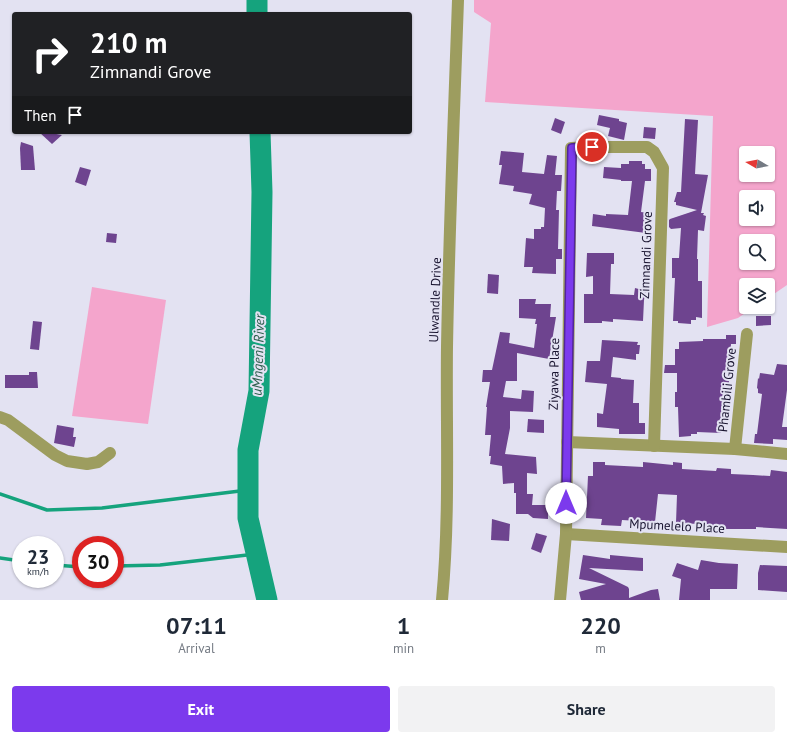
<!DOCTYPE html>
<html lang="en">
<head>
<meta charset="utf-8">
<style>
	body { margin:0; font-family:"PT Sans",sans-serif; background:#f2f2f3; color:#1f2937; height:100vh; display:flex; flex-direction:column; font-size:15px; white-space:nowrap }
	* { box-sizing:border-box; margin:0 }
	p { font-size:13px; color:#747a83 }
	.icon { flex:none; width:22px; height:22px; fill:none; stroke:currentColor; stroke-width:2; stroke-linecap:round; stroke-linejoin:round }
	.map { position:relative; height:600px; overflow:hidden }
	.side { display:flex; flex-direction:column; background:#fff; flex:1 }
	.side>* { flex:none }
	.banner { position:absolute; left:12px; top:12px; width:400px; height:122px; border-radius:4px; box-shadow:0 1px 3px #0004; background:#202124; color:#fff; overflow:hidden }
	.needle { width:26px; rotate:279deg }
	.fabs { position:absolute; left:739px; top:146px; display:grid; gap:8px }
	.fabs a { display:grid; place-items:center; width:36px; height:36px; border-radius:4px; background:#fff; box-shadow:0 1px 3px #0004; font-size:20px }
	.speed { position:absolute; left:12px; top:536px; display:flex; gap:8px; font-size:20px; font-weight:700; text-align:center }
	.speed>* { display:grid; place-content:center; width:52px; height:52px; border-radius:50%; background:#fff; box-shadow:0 1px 3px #0004; line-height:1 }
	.speed small { font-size:10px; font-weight:400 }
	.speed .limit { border:6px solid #d22; background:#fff; color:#111 }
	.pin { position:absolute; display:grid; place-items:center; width:34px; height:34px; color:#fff; margin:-17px; border:2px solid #fff; border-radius:50%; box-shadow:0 1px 4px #0007 }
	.me { position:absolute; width:44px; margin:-22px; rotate:0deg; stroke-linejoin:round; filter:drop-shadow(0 0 3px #0008) }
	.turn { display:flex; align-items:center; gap:14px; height:84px; padding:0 12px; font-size:18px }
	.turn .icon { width:52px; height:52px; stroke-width:2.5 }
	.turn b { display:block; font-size:28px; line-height:34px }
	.then { display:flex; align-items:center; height:38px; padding:0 12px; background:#0003; gap:8px; font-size:15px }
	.eta { display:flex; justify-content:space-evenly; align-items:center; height:68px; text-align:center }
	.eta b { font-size:24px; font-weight:800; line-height:28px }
	.button { display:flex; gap:8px; margin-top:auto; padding:8px 12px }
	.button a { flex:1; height:46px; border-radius:4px; background:#7c3aed; color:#fff; font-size:16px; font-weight:800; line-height:46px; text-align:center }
	.button a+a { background:#f2f2f3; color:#1f2937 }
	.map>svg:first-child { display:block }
	.green { fill:#f4a5cc; fill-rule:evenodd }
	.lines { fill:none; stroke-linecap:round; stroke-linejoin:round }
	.stream { stroke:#15a37d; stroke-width:3.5 }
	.river { stroke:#15a37d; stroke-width:21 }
	.building { fill:#6e448f }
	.minor { stroke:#9d9d5f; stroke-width:12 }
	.route-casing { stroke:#51269a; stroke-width:10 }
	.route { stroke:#7c3aed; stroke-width:7 }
	.labels { text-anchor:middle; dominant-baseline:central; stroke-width:4; stroke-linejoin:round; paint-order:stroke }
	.street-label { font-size:13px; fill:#18132f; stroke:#e3e2f2 }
	.water-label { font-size:14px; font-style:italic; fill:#2c5e4c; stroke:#e3e2f2 }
</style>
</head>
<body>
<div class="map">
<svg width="787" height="600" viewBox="0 0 787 600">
	<rect width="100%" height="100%" fill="#e3e2f2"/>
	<g class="green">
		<path d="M474 0H787V285L768 298V285H746V307H754L738 318 707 327 713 116 485 102 491 23 474 12ZM746 153H768V175H746ZM746 197H768V219H746ZM746 241H768V263H746Z"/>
		<polygon points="92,287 166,300 148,424 72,416"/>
	</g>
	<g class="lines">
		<g class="stream">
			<polyline points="0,494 47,510 102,508 248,490"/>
			<polyline points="0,558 21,561"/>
			<polyline points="55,565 81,567"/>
			<polyline points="115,566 160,565 256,554"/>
		</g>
		<g class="river">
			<polyline points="257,0 257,14"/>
			<polyline points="260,132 262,192 259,391 248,450 248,518 267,600"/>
		</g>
	</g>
	<g class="building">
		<polygon points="599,115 619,119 619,121 627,123 624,140 608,136 610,128 597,125"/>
		<polygon points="555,118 565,122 561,134 551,130"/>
		<polygon points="685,119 698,120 695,174 708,175 701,213 704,213 703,215 706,216 704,231 698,230 697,259 698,259 698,281 702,281 702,318 696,317 696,320 691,320 691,324 678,323 678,321 673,321 675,278 672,278 672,258 679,258 681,228 671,229 669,227 669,220 670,219 697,210 676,205 676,202 674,202 677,192 681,192"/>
		<polygon points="644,127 656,128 655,139 643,138"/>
		<polygon points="39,132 45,132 62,135 52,144"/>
		<polygon points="21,142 33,146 35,170 21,170 20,148"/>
		<polygon points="501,151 524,153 522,172 544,174 547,155 557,156 555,175 562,175 561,191 557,191 556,210 559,210 558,249 562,249 562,259 556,259 556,274 532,273 533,267 524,267 526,238 534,239 534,229 541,229 541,227 544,227 545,208 529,204 532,194 513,191 514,186 499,184 502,165 499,165"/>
		<polygon points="629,161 642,161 642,164 645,164 645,169 651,169 651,181 645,181 641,212 649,213 646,233 592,226 593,214 606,216 606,214 628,215 632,181 621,181 621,180 603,178 604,167 621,168 621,164 629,164"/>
		<polygon points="80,167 91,170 86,186 75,182"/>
		<polygon points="107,233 117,234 116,243 106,242"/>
		<polygon points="587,253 614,253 614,264 611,264 610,294 634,295 635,288 646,291 644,300 643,321 613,319 613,322 602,321 602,323 584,323 584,294 593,294 593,276 586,277"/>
		<polygon points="488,274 499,275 498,294 487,293"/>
		<polygon points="519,299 536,299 535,304 551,304 550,317 556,317 549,359 517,353 517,381 506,381 503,397 521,399 522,390 534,391 533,412 510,411 510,428 505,454 536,457 537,474 527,473 527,494 533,494 532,505 548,505 548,519 533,518 528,514 516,514 516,493 514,493 514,483 503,484 502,466 490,464 491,456 489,456 491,435 485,435 487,407 486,407 490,382 482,382 483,370 492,370 500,332 510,333 509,343 534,348 537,324 535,324 536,319 519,318"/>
		<polygon points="756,316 771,316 771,325 756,326"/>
		<polygon points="33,321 42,322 39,350 30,349"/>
		<polygon points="726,335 736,335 736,344 731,344 730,360 728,360 729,383 725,383 721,433 697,432 697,434 691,434 691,436 679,437 678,407 675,407 675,392 677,392 677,373 664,373 665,365 675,365 675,349 679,349 679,342 703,341 703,339 726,339"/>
		<polygon points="602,340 638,342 637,345 640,345 639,354 636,354 636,360 613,357 611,377 621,378 621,379 634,380 633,403 639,403 639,423 645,423 645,434 619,434 619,429 597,427 597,413 603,414 607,384 585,382 587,361 600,361"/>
		<polygon points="777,364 787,365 787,390 782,427 787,427 787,440 773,439 773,444 754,443 755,434 757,434 762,394 758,393 758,389 757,388 758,378 759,379 760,373 774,375"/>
		<polygon points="29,372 37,372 38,388 5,388 5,375 29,375"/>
		<polygon points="528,419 544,420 544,433 527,432"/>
		<polygon points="57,425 74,428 73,437 76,437 74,447 54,443"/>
		<polygon points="593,462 605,462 605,465 643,467 643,462 673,465 673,462 682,463 682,469 716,471 717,468 731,469 731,474 753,475 770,476 771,470 787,472 787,529 756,527 756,529 723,529 723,527 700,527 700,524 676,523 677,495 658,494 655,522 622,520 621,526 601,525 602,519 586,518 588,476 593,476"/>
		<polygon points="492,519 510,524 509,541 491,540"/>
		<polygon points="536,533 547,536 541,553 531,549"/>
		<polygon points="583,555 610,559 610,555 643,558 643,571 589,568 628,587 629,589 629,598 651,590 658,589 660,600 581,600 579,592 606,584 579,579"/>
		<polygon points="701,560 719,563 738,564 737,589 710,589 710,600 679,600 681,579 672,576 677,563 698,570"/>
		<polygon points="760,565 787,566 787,592 758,590 758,573"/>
	</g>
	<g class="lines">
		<g class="minor">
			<polyline points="0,417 8,420 55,455 67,461 87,464 98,462 110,453"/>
			<polyline points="567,442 735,449 787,454"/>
			<polyline points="735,449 747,334"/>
			<polyline points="566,534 787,547"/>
			<path d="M442 600C450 516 446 431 447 347 449 231 454 116 458 0"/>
			<polyline points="560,600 566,534 571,148 592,147 647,147 654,152 663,168 654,446"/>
		</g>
	</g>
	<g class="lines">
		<defs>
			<polyline id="route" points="566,503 572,148 592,147"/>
		</defs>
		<use href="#route" class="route-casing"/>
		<use href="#route" class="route"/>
	</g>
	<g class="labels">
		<g class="street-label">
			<text transform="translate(646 255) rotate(-88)">Zimnandi Grove</text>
			<text transform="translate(435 300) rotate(-88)">Ulwandle Drive</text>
			<text transform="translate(554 374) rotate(-89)">Ziyawa Place</text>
			<text transform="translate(727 390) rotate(-84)">Phambili Grove</text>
			<text transform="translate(677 526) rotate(3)">Mpumelelo Place</text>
		</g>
		<g class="water-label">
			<text transform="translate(258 355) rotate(-88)">uMngeni River</text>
		</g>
	</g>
</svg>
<div class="fabs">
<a><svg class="needle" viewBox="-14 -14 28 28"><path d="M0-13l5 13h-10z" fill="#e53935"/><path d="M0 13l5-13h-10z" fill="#747a83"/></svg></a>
<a><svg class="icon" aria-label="sound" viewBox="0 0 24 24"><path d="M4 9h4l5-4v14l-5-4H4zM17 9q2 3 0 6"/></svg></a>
<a><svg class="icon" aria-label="search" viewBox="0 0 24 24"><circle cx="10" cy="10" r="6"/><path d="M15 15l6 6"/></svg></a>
<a><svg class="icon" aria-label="layers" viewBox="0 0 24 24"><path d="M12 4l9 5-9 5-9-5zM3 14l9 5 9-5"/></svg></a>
</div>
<div class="speed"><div>23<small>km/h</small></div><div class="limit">30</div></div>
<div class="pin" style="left:592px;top:147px;background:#d93025"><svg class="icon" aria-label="arrive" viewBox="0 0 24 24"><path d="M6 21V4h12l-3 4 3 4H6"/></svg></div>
<svg class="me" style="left:566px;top:503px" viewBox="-20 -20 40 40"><circle r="19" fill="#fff"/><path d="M0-13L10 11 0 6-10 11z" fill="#7c3aed"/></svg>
<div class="banner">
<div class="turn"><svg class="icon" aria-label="right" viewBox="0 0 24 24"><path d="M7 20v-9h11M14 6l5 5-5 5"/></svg><div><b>210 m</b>Zimnandi Grove</div></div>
<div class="then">Then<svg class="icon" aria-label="arrive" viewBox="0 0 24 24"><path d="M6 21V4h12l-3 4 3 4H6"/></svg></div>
</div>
</div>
<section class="side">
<div class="eta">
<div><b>07:11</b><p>Arrival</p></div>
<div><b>1</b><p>min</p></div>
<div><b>220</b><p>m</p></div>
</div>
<div class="button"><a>Exit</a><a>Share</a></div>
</section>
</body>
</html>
